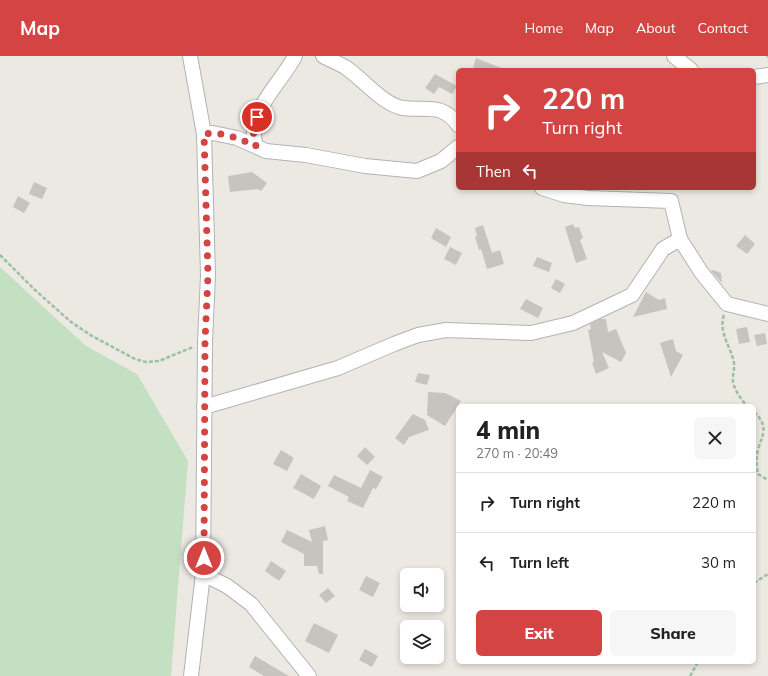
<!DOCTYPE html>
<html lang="en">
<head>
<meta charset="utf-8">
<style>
	body { margin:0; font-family:Mulish,sans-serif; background:#f6f6f6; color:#222; height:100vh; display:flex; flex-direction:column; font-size:15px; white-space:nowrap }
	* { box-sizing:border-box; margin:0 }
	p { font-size:13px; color:#767676 }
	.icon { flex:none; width:22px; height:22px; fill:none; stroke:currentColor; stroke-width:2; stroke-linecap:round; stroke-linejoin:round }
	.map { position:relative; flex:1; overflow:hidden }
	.side { position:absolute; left:456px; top:348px; width:300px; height:260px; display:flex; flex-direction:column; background:#fff; border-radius:6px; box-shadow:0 2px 6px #0003 }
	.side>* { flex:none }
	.top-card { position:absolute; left:456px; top:12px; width:300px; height:122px; border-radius:6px; box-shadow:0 2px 6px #0003; background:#d34442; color:#fff; overflow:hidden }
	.buttons { position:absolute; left:400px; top:512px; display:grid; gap:8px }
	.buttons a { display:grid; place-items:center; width:44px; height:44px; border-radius:6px; background:#fff; box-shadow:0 2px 6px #0003; font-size:20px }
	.pin { position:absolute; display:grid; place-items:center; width:34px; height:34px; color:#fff; margin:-17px; border:2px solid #fff; border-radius:50%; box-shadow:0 1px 4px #0007 }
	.me { position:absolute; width:44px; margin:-22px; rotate:0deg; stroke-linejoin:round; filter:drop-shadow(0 0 3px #0008) }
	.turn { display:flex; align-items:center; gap:14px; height:84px; padding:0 20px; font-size:18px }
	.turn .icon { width:52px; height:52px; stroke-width:2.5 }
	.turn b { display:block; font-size:28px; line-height:34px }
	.then { display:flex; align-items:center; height:38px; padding:0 20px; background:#0003; gap:8px; font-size:15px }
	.round { display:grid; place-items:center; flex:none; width:42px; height:42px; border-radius:6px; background:#f6f6f6 }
	.head { display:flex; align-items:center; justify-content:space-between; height:68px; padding:0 20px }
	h1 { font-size:24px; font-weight:800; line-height:30px }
	.action { display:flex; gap:8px; margin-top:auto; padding:8px 20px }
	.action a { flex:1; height:46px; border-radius:6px; background:#d34442; color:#fff; font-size:16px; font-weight:800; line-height:46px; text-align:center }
	.action a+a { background:#f6f6f6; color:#222 }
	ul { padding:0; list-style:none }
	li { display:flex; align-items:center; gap:12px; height:60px; padding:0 20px; border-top:1px solid #e0e0e0 }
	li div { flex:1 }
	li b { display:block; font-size:15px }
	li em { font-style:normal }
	header { display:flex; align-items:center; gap:24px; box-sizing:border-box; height:56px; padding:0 20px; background:#d34442; color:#fff }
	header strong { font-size:19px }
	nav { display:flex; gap:22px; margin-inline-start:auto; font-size:14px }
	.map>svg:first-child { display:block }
	.green { fill:#c4e0c2 }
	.building { fill:#c7c4bf }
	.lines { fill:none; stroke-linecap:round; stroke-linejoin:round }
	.minor-casing { stroke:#b0b3b6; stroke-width:16 }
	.path { stroke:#9cc0a4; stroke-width:2.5; stroke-dasharray:4 2; stroke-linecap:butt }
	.minor { stroke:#fff; stroke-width:14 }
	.route { stroke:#d34442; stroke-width:7; stroke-dasharray:0 12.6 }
</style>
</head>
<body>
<header>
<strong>Map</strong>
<nav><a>Home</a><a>Map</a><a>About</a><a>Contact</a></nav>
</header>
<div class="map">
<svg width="768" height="620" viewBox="0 0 768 620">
	<rect width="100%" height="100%" fill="#ece9e3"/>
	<polygon class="green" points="0,211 86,290 137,318 188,405 171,620 0,620"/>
	<g class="building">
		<polygon points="476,2 504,13 504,14 479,14 473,11"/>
		<polygon points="435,18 457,30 452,38 439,31 434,38 425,32"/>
		<polygon points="252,116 267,127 261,135 258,133 230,136 228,120"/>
		<polygon points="34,126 47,132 42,143 29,138"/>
		<polygon points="18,140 30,147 24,157 13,151"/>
		<polygon points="573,168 575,172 579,171 583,182 580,184 587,203 576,207 565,171"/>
		<polygon points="483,169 492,197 500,194 504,208 487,213 481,193 479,194 475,181 477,180 475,172"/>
		<polygon points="436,172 451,181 446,191 431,182"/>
		<polygon points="745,179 755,188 747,198 736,190"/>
		<polygon points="450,191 462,197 456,209 444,203"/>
		<polygon points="537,201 552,207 549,216 533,210"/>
		<polygon points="713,214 721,217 722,227 711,215"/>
		<polygon points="556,223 565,228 560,237 551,232"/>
		<polygon points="646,236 659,244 665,242 667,253 633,261"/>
		<polygon points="526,243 543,252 538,262 520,253"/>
		<polygon points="600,263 606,263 608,276 616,273 626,297 621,306 602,296 609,312 596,318 592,307 594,306 588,274 591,273 590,268"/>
		<polygon points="747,271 750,286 739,288 736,273"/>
		<polygon points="765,277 767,288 757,290 754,279"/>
		<polygon points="673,283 676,295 683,299 671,321 660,287"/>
		<polygon points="418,317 430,319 427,329 415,326"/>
		<polygon points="428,336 445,337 461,345 445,370 427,359"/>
		<polygon points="413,358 425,364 429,374 409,381 404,389 395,382"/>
		<polygon points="365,391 375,401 367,409 357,400"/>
		<polygon points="281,394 294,402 287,415 273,408"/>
		<polygon points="370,414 383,421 376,433 373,432 363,452 347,445 349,441 328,430 334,419 361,432"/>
		<polygon points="301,418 321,430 314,443 293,432"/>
		<polygon points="325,470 328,484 323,485 323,518 319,518 317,510 304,510 304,498 281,486 287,474 312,486 309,474"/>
		<polygon points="271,505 286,515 279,525 265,515"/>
		<polygon points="366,520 380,527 373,541 359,534"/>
		<polygon points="328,532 335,540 326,547 319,539"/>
		<polygon points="314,567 338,579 329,597 305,585"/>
		<polygon points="365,593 378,600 372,611 359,604"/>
		<polygon points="255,600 289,620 264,620 249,611"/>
	</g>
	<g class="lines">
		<defs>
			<g id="minor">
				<polyline points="190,0 204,78 208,219 205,286 203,518 191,620"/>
				<path d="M323 0C330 4 338 7 345 11 362 22 383 49 403 52 425 55 442 46 458 69"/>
				<polyline points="674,0 691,14"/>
				<polyline points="754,21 768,19"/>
				<polyline points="204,78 213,77 237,82 266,95 306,99 365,110 417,115 441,105 458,91"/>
				<path d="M256 90C245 56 281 28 295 0"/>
				<polyline points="542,132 564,139 588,142 671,145 680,183"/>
				<polyline points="204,351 338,312 394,288 418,279 446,274 531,277 573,267 632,239 663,193 680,183 701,216 727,248 768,258"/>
				<polyline points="203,518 227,530 251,548 309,620"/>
			</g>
		</defs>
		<use href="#minor" class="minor-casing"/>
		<g class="path">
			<polyline points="767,0 768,1"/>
			<polyline points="0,199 35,234 71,266 92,280 135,303 146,306 159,305 193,291"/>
			<path d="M724 259C718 277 731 290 734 307 735 313 732 320 733 326 735 335 741 343 747 350"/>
			<path d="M754 356C768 369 764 377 758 393 756 402 756 410 758 418L768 424"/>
			<polyline points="754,527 768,518"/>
			<polyline points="690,620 698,606"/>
		</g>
		<use href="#minor" class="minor"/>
	</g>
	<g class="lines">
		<path class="route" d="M204 502 205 286 208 219 204 78C222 75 240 83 256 90L253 80 257 61"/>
	</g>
</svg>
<div class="buttons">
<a><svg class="icon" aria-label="sound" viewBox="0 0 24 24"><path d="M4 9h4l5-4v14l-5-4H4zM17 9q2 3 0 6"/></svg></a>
<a><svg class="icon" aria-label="layers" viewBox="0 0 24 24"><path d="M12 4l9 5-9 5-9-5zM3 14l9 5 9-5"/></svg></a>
</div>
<div class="pin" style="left:257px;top:61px;background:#d93025"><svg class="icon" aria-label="arrive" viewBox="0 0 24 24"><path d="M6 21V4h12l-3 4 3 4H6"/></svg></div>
<svg class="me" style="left:204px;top:502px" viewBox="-20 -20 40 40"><circle r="17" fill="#d34442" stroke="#fff" stroke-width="3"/><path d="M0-11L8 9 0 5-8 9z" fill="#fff"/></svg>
<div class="top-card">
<div class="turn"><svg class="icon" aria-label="right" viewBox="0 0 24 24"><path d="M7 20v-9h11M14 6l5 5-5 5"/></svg><div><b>220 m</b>Turn right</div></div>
<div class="then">Then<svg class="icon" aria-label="left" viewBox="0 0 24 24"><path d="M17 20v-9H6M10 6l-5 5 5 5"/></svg></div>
</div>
<section class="side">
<div class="head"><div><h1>4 min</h1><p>270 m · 20:49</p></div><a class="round"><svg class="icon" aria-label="close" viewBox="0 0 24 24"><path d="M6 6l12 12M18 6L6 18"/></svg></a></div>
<ul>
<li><svg class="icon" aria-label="right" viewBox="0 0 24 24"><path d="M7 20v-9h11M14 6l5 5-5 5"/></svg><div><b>Turn right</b></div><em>220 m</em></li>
<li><svg class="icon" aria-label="left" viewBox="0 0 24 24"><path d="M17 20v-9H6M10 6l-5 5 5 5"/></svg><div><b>Turn left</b></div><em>30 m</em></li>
</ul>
<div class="action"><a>Exit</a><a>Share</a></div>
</section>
</div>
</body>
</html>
